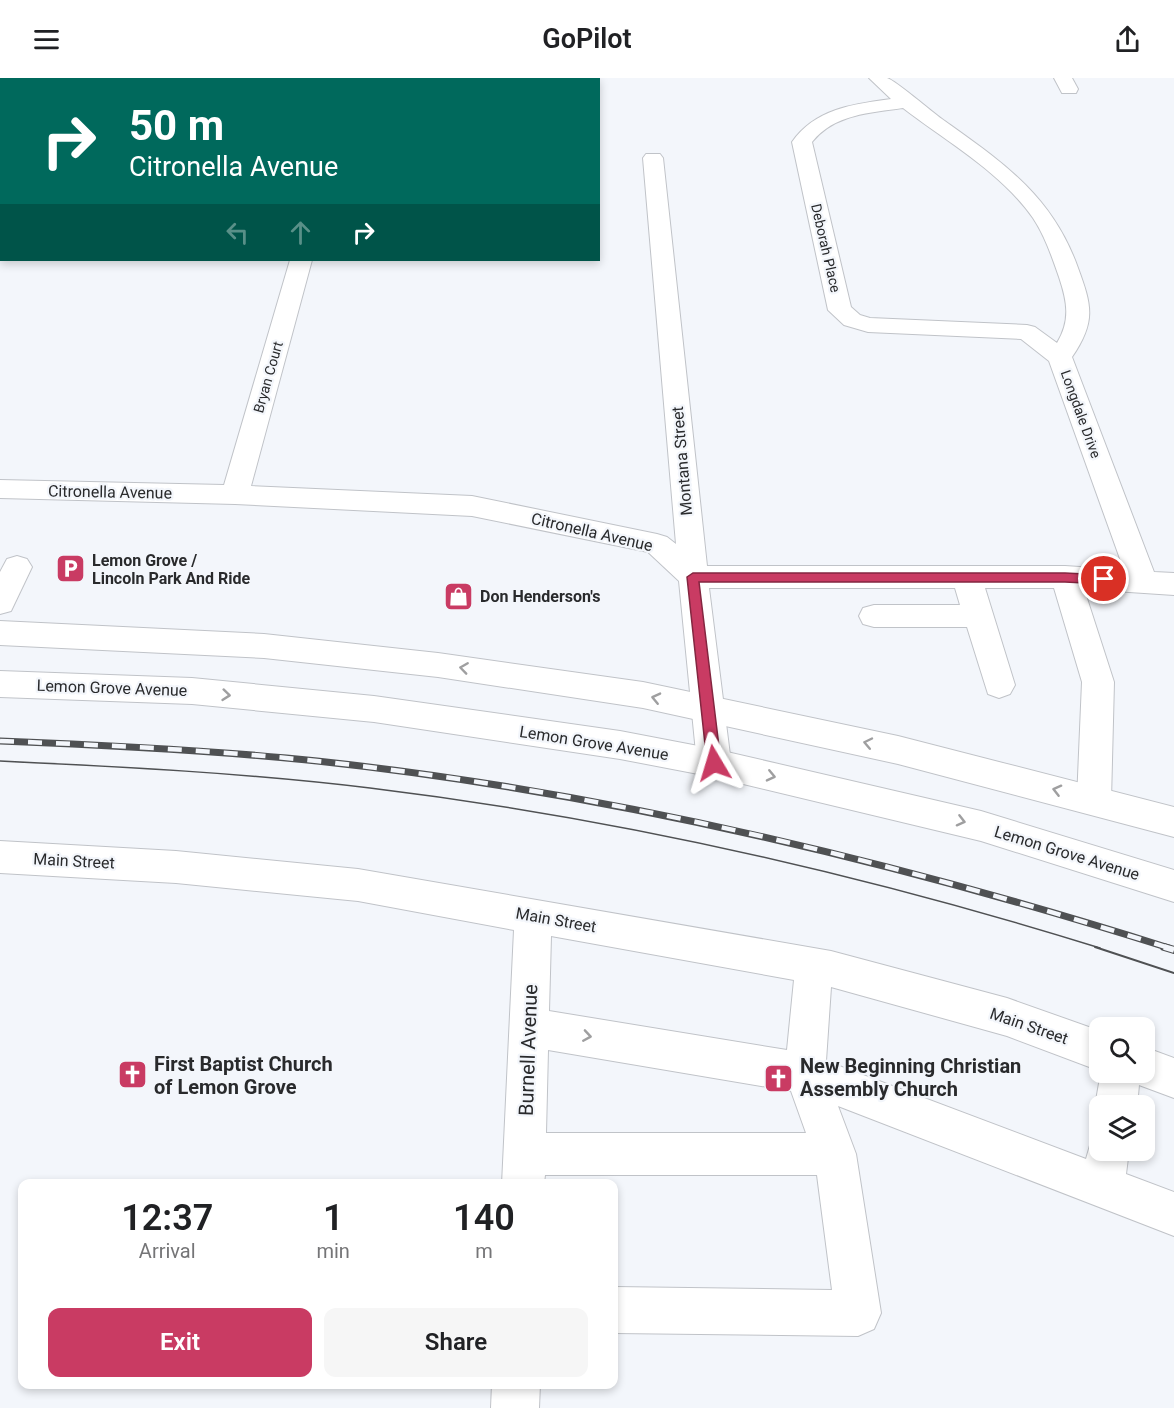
<!DOCTYPE html>
<html lang="en">
<head>
<meta charset="utf-8">
<style>
	body { margin:0; font-family:Roboto,sans-serif; background:#f6f6f6; color:#202124; height:100vh; display:flex; flex-direction:column; font-size:22px; white-space:nowrap }
	* { box-sizing:border-box; margin:0 }
	p { font-size:20px; color:#757577 }
	.icon { flex:none; width:33px; height:33px; fill:none; stroke:currentColor; stroke-width:2; stroke-linecap:round; stroke-linejoin:round }
	.map { position:relative; flex:1; overflow:hidden }
	.drawer { position:absolute; left:18px; top:1101px; width:600px; height:210px; display:flex; flex-direction:column; background:#fff; border-radius:12px; box-shadow:0 3px 9px #0003 }
	.drawer>* { flex:none }
	.guide { position:absolute; left:0px; top:0px; width:600px; height:183px; box-shadow:0 3px 9px #0003; background:#00695c; color:#fff; overflow:hidden }
	.controls { position:absolute; left:1089px; top:939px; display:grid; gap:12px }
	.controls a { display:grid; place-items:center; width:66px; height:66px; border-radius:12px; background:#fff; box-shadow:0 3px 9px #0003; font-size:30px }
	.pin { position:absolute; display:grid; place-items:center; width:51px; height:51px; color:#fff; margin:-26px; border:3px solid #fff; border-radius:50%; box-shadow:0 2px 6px #0007 }
	.me { position:absolute; width:66px; margin:-33px; rotate:353deg; stroke-linejoin:round; filter:drop-shadow(0 0 4px #0008) }
	.turn { display:flex; align-items:center; gap:21px; height:126px; padding:0 30px; font-size:27px }
	.turn .icon { width:78px; height:78px; stroke-width:2.5 }
	.turn b { display:block; font-size:42px; line-height:51px }
	.lanes { display:flex; align-items:center; height:57px; padding:0 30px; background:#0003; justify-content:center; gap:30px; direction:ltr }
	.lanes .off { opacity:.35 }
	.eta { display:flex; justify-content:space-evenly; align-items:center; height:102px; text-align:center }
	.eta b { font-size:36px; font-weight:600; line-height:42px }
	.action { display:flex; gap:12px; margin-top:auto; padding:12px 30px }
	.action a { flex:1; height:69px; border-radius:12px; background:#c93b63; color:#fff; font-size:24px; font-weight:600; line-height:69px; text-align:center }
	.action a+a { background:#f6f6f6; color:#202124 }
	header { display:flex; justify-content:space-between; align-items:center; height:78px; padding:0 30px; background:#fff; font-size:27px; font-weight:600 }
	.map>svg:first-child { display:block }
	.lines { fill:none; stroke-linecap:round; stroke-linejoin:round }
	.minor-casing { stroke:#c0c3c8; stroke-width:2 }
	.major-casing { stroke:#c0c3c8; stroke-width:2 }
	.minor { fill:#fff; fill-rule:evenodd }
	.major { fill:#fff; fill-rule:evenodd }
	.tram-far1 { stroke:#4f5153; stroke-width:1.5 }
	.tram { stroke:#4f5153; stroke-width:2 }
	.rail-far1-casing { stroke:#4f5153; stroke-width:7 }
	.rail-casing { stroke:#4f5153; stroke-width:8 }
	.rail-far1 { stroke:#f3f6fb; stroke-width:4.5; stroke-dasharray:14; stroke-linecap:butt }
	.rail { stroke:#f3f6fb; stroke-width:6; stroke-dasharray:17; stroke-linecap:butt }
	.oneway { stroke:#9f9fa0 }
	.route { fill:#c93b63; stroke:#832640; stroke-width:1.5 }
	.labels { text-anchor:middle; dominant-baseline:central; stroke-width:4.5; stroke-linejoin:round; paint-order:stroke }
	.far-street-label { font-size:14px; fill:#292a2c; stroke:#f3f6fb }
	.street-label { font-size:16px; fill:#292a2c; stroke:#f3f6fb }
	.poi-label { font-size:16px; font-weight:bold; fill:#292a2c; stroke:#f3f6fb; text-anchor:start }
	.near-street-label { font-size:20px; fill:#292a2c; stroke:#f3f6fb }
	.near-poi-label { font-size:20px; font-weight:bold; fill:#292a2c; stroke:#f3f6fb; text-anchor:start }
</style>
</head>
<body>
<header><svg class="icon" aria-label="menu" viewBox="0 0 24 24"><path d="M4 6h16M4 12h16M4 18h16"/></svg>GoPilot<svg class="icon" aria-label="share" viewBox="0 0 24 24"><path d="M12 15V3M7 8l5-5 5 5M5 13v7h14v-7"/></svg></header>
<div class="map">
<svg width="1174" height="1330" viewBox="0 0 1174 1330">
	<rect width="100%" height="100%" fill="#f3f6fb"/>
	<g class="lines">
		<defs>
			<g id="minor">
				<polygon points="47,0 65,0 46,2"/>
				<rect x="403" y="0" width="18" height="2"/>
				<path d="M869 0C875 0 882 0 887 0 895 2 932 34 942 41 1002 84 1052 117 1078 190 1092 228 1096 244 1072 279L1154 494 1174 495V517L1084 511 1114 604 1111 722 1106 732 1094 737 1082 732 1077 722 1082 604 1054 510H985L1015 607 1010 616 999 620 988 616 967 549H874L863 546 859 538 863 530 874 527H960L955 510H709L731 685 726 695 714 699 702 695 697 685 679 503 648 474 472 438 235 426 0 420V402L224 407 290 182H312L251 408 472 418 657 456 667 459 676 466 643 80 646 76H660L663 80 707 488H1065L1124 492 1049 283 1021 261 868 254 844 247 828 232 792 64C815 31 853 26 891 21ZM903 30C947 64 1001 94 1033 140 1045 158 1052 179 1059 199 1067 223 1071 242 1057 265L1035 249 1027 247 870 240 860 237 851 229 812 64C834 36 870 35 903 30Z"/>
				<polygon points="1054,0 1072,0 1078,11 1076,15 1062,15"/>
				<polygon points="0,80 2,80 0,94"/>
				<polygon points="17,478 27,481 32,489 11,533 0,536 0,494 7,481"/>
				<path d="M0 763 176 773 358 791 831 873 1007 920 1100 953V993L1007 958 831 909 826 983 1086 1081 1093 1057 1100 1054V1072H1129L1126 1096 1174 1114V1158L838 1028 856 1076 881 1235 874 1251 858 1258 614 1255V1209L832 1212 817 1097H545L544 1106H502L514 852 358 823 176 805 0 795ZM551 858 794 902 787 972 549 933ZM548 972 791 1013 806 1055H546Z"/>
				<polygon points="1144,969 1174,980 1174,1020 1139,1007 1137,1028 1100,1028 1100,1038 1095,1028 1101,994 1144,994"/>
				<polygon points="492,1306 540,1306 539,1330 491,1330"/>
			</g>
			<g id="major">
				<polygon points="0,543 264,556 438,575 643,604 898,658 1174,729 1174,759 898,686 643,630 438,599 264,580 0,567"/>
				<polygon points="0,593 192,600 374,618 620,653 714,671 981,733 1174,792 1174,824 981,763 714,699 620,681 374,644 192,626 0,619"/>
			</g>
		</defs>
		<use href="#minor" class="minor-casing"/>
		<use href="#major" class="major-casing"/>
		<use href="#minor" class="minor"/>
		<use href="#major" class="major"/>
		<path class="tram-far1" d="M0 683C124 689 247 695 370 710 617 740 862 796 1100 870"/>
		<polyline class="tram" points="1095,869 1174,895"/>
		<defs>
			<path id="rail-far1" d="M0 663C106 667 211 672 317 683 607 714 891 782 1169 870"/>
			<polyline id="rail" points="1164,869 1174,872"/>
		</defs>
		<use href="#rail-far1" class="rail-far1-casing"/>
		<use href="#rail" class="rail-casing"/>
		<use href="#rail-far1" class="rail-far1"/>
		<use href="#rail" class="rail"/>
	</g>
	<defs><path id="oneway-chevron" d="M-2-3.5L2.5 0L-2 3.5" fill="none" stroke-width="1.6" stroke-linecap="round" stroke-linejoin="round" transform="scale(1.5)"/></defs>
	<g class="oneway">
		<use href="#oneway-chevron" transform="translate(464 590) rotate(-172)"/>
		<use href="#oneway-chevron" transform="translate(226 617) rotate(6)"/>
		<use href="#oneway-chevron" transform="translate(656 620) rotate(-167)"/>
		<use href="#oneway-chevron" transform="translate(868 665) rotate(-168)"/>
		<use href="#oneway-chevron" transform="translate(771 698) rotate(13)"/>
		<use href="#oneway-chevron" transform="translate(1057 712) rotate(-166)"/>
		<use href="#oneway-chevron" transform="translate(961 743) rotate(14)"/>
		<use href="#oneway-chevron" transform="translate(587 958) rotate(9)"/>
	</g>
	<polygon class="route" points="693,495 1065,495 1104,497 1110,501 1104,506 1065,504 699,504 721,685 719,689 709,689 707,685 687,499"/>
	<defs>
		<symbol id="parking-square" viewBox="-11 -11 22 22"><rect x="-9" y="-9" width="18" height="18" rx="4" fill="#c93b63" stroke="#f3f6fb"/><path d="M-3.5-5.5H1a3.5 3.5 0 0 1 0 7H-1V5.5H-3.5ZM-1-3.4V-.6H.8a1.4 1.4 0 0 0 0-2.8Z" fill="#fff"/></symbol>
		<symbol id="shop-square" viewBox="-11 -11 22 22"><rect x="-9" y="-9" width="18" height="18" rx="4" fill="#c93b63" stroke="#f3f6fb"/><path d="M-5-2.5h2.3a2.7 3.5 0 0 1 5.4 0H5L5.5 6h-11ZM-1.5-2.5h3a1.5 2.3 0 0 0-3 0Z" fill="#fff"/></symbol>
		<symbol id="church-square" viewBox="-11 -11 22 22"><rect x="-9" y="-9" width="18" height="18" rx="4" fill="#c93b63" stroke="#f3f6fb"/><path d="M-1.2-6h2.4v3.5h3.3v2.4h-3.3V6h-2.4V-.1h-3.3v-2.4h3.3Z" fill="#fff"/></symbol>
	</defs>
	<g fill-rule="evenodd">
		<use href="#parking-square" x="54" y="474" width="33" height="33"/>
		<use href="#shop-square" x="442" y="502" width="33" height="33"/>
		<use href="#church-square" x="116" y="980" width="33" height="33"/>
		<use href="#church-square" x="762" y="984" width="33" height="33"/>
	</g>
	<g class="labels">
		<g class="far-street-label">
			<text transform="translate(826 170) rotate(77)">Deborah Place</text>
			<text transform="translate(268 299) rotate(-74)">Bryan Court</text>
			<text transform="translate(1081 336) rotate(70)">Longdale Drive</text>
		</g>
		<g class="street-label">
			<text transform="translate(682 383) rotate(-95)">Montana Street</text>
			<text transform="translate(110 414) rotate(1)">Citronella Avenue</text>
			<text transform="translate(592 454) rotate(13)">Citronella Avenue</text>
			<text transform="translate(112 610) rotate(2)">Lemon Grove Avenue</text>
			<text transform="translate(594 665) rotate(9)">Lemon Grove Avenue</text>
			<text transform="translate(1067 775) rotate(17)">Lemon Grove Avenue</text>
			<text transform="translate(74 783) rotate(3)">Main Street</text>
			<text transform="translate(556 842) rotate(10)">Main Street</text>
			<text transform="translate(1029 948) rotate(19)">Main Street</text>
		</g>
		<g class="poi-label">
			<text x="92" y="482">Lemon Grove /<tspan x="92" dy="18">Lincoln Park And Ride</tspan></text>
			<text x="480" y="518">Don Henderson's</text>
		</g>
		<g class="near-street-label">
			<text transform="translate(528 972) rotate(-88)">Burnell Avenue</text>
		</g>
		<g class="near-poi-label">
			<text x="154" y="986">First Baptist Church<tspan x="154" dy="23">of Lemon Grove</tspan></text>
			<text x="800" y="988">New Beginning Christian<tspan x="800" dy="23">Assembly Church</tspan></text>
		</g>
	</g>
</svg>
<div class="controls">
<a><svg class="icon" aria-label="search" viewBox="0 0 24 24"><circle cx="10" cy="10" r="6"/><path d="M15 15l6 6"/></svg></a>
<a><svg class="icon" aria-label="layers" viewBox="0 0 24 24"><path d="M12 4l9 5-9 5-9-5zM3 14l9 5 9-5"/></svg></a>
</div>
<div class="pin" style="left:1104px;top:501px;background:#d93025"><svg class="icon" aria-label="arrive" viewBox="0 0 24 24"><path d="M6 21V4h12l-3 4 3 4H6"/></svg></div>
<svg class="me" style="left:714px;top:685px" viewBox="-20 -20 40 40"><path d="M0-17L14 15 0 8-14 15z" fill="#c93b63" stroke="#fff" stroke-width="4"/></svg>
<div class="guide">
<div class="turn"><svg class="icon" aria-label="right" viewBox="0 0 24 24"><path d="M7 20v-9h11M14 6l5 5-5 5"/></svg><div><b>50 m</b>Citronella Avenue</div></div>
<div class="lanes"><svg class="icon off" aria-label="left" viewBox="0 0 24 24"><path d="M17 20v-9H6M10 6l-5 5 5 5"/></svg><svg class="icon off" aria-label="ahead" viewBox="0 0 24 24"><path d="M12 20V5M6 11l6-6 6 6"/></svg><svg class="icon" aria-label="right" viewBox="0 0 24 24"><path d="M7 20v-9h11M14 6l5 5-5 5"/></svg></div>
</div>
<section class="drawer">
<div class="eta">
<div><b>12:37</b><p>Arrival</p></div>
<div><b>1</b><p>min</p></div>
<div><b>140</b><p>m</p></div>
</div>
<div class="action"><a>Exit</a><a>Share</a></div>
</section>
</div>
</body>
</html>
